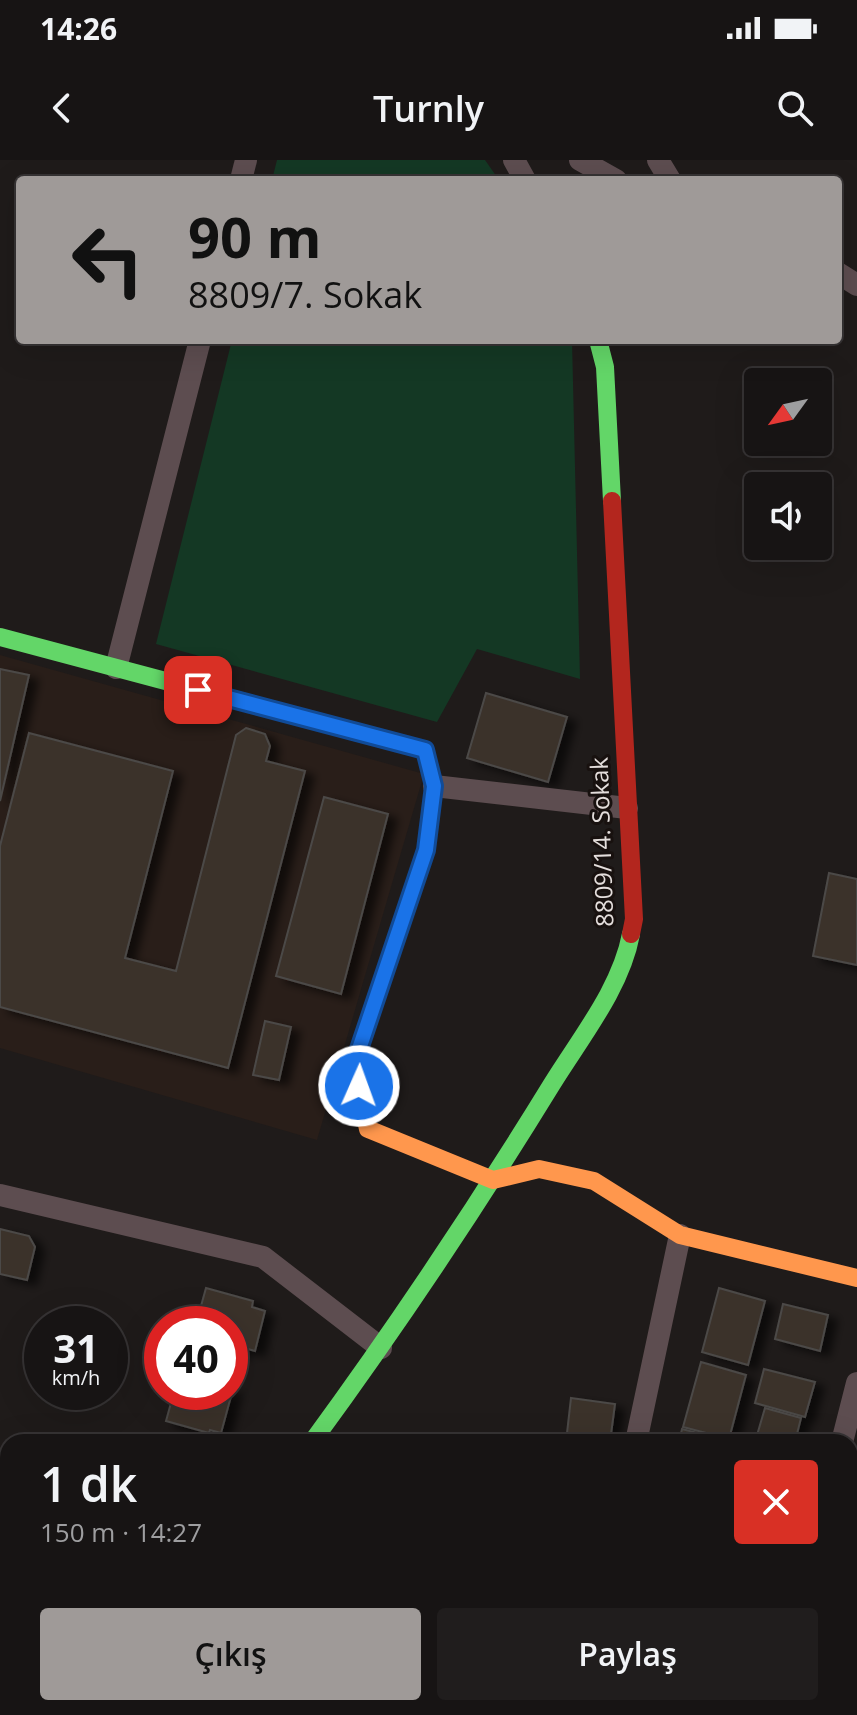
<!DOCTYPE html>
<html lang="tr">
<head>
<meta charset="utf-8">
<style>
	body { margin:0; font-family:"Open Sans",sans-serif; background:#201d1d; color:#f1f3f6; height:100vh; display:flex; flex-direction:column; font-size:30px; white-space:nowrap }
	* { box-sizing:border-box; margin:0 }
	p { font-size:26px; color:#9e9ea0 }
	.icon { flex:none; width:44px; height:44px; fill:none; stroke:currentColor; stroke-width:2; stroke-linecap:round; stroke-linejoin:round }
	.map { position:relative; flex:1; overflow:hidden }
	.details { position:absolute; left:0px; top:1274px; width:858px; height:282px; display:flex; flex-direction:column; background:#171414; border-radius:24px 24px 0 0; box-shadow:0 8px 32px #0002,0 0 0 2px #363334 }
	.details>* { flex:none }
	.hud { position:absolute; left:16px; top:16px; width:826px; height:168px; border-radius:8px; box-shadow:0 8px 32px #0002,0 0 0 2px #363334; background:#9f9a98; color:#111; overflow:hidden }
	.needle { width:52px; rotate:237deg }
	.tools { position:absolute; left:744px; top:208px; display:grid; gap:16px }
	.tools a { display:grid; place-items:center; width:88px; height:88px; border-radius:8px; background:#171414; box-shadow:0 8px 32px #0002,0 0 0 2px #363334; font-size:40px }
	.speed { position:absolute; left:24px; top:1146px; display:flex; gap:16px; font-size:40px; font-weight:700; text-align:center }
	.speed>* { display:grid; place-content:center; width:104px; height:104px; border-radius:50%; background:#171414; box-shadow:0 8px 32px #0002,0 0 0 2px #363334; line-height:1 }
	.speed small { font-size:20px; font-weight:400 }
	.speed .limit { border:12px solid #d22; background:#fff; color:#111 }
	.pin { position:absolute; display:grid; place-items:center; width:68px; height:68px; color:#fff; margin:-34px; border-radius:16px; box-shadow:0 4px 12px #0006 }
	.me { position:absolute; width:88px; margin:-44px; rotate:2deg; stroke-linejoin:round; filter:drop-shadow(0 0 6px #0008) }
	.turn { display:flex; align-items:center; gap:28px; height:168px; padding:0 40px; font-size:36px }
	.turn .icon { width:104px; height:104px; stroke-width:2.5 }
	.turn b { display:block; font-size:56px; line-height:68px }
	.round { display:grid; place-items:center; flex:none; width:84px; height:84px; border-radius:8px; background:#201d1d }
	.headline { display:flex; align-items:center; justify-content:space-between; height:136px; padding:0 40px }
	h1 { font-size:48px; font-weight:600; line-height:60px }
	.action { display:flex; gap:16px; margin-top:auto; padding:16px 40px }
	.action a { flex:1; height:92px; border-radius:8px; background:#9f9a98; color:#111; font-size:32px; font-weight:600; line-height:92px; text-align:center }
	.action a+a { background:#201d1d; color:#f1f3f6 }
	.status { display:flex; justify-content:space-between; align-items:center; height:56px; padding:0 40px; background:#171414; direction:ltr }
	.status svg { height:22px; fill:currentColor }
	header { display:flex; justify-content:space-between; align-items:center; height:104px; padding:0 40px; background:#171414; font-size:36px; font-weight:600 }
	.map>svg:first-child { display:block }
	.built { fill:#291e19 }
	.green { fill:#143824 }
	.building { fill:#3a322c; stroke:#4c4947; stroke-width:2; filter:url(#shadow) }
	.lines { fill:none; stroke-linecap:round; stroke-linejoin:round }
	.street { stroke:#5d4d50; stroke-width:22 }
	.fast { stroke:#63d668; stroke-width:18 }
	.slow { stroke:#ff974d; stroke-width:18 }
	.jam { stroke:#b3261e; stroke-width:18 }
	.route-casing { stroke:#114b97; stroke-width:20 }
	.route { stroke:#1a73e8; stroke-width:14 }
	.labels { text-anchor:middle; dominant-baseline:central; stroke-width:6; stroke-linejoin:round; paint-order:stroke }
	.street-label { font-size:24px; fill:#e4dedc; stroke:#18110f }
</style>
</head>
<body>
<div class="status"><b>14:26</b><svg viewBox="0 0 49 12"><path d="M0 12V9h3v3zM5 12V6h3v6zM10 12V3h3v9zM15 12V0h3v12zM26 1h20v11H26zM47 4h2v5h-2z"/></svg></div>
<header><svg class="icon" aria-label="back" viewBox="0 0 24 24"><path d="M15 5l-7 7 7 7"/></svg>Turnly<svg class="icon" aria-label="search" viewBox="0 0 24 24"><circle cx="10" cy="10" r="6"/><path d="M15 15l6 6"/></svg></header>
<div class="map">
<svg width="857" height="1555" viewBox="0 0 857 1555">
	<defs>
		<filter id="shadow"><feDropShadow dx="9" dy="5" stdDeviation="4" flood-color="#0009"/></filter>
	</defs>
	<rect width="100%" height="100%" fill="#1f1b1a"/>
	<polygon class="built" points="0,495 424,614 317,980 0,888"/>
	<g class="green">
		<polygon points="277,0 485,0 499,20 272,20"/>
		<polygon points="232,180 572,180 580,519 477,489 437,562 156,484"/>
	</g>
	<g class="building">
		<polygon points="0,509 29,515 0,641"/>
		<polygon points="486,533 567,557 548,622 467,598"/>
		<polygon points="246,568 265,574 270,586 266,601 305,611 228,908 0,847 0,686 29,573 173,611 125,798 176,811 236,575"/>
		<polygon points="324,637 388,654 341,834 276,816"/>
		<polygon points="829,713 857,719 857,805 813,796"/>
		<polygon points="265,861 291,867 279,920 253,915"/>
		<polygon points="0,1069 29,1076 35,1087 27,1120 0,1114"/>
		<polygon points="206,1128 253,1141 252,1147 265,1151 255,1191 241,1187 239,1195 230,1193 230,1164 196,1164"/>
		<polygon points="719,1128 765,1141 748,1205 702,1192"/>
		<polygon points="783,1144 828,1155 820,1191 775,1179"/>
		<polygon points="701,1202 746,1215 729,1279 683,1267"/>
		<polygon points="764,1209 815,1222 805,1257 755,1243"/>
		<polygon points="230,1228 233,1229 221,1273 210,1270 209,1273 166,1261 174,1232 230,1232"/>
		<polygon points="571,1238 615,1244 610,1282 566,1282"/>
		<polygon points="765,1248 801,1258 795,1282 755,1282"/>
		<polygon points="682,1269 728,1281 728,1282 679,1282"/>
		<polygon points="575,1548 592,1548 596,1555 560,1555"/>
		<polygon points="645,1548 705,1548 709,1555 648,1555"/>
	</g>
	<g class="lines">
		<g class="street">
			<polyline points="514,0 525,20"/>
			<polyline points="580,0 616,20"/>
			<polyline points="658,0 670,20"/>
			<polyline points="241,20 246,0"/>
			<polyline points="838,113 857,125"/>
			<polyline points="116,508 200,180"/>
			<polyline points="434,626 627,648"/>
			<polyline points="0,1035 263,1097 381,1188"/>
			<polyline points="636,1282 680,1075"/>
			<polyline points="842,1282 857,1223"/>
			<polyline points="0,1541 8,1539"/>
			<polyline points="84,1555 88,1548"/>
			<polyline points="484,1555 497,1548"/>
			<polyline points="769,1555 771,1548"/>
		</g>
		<g class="fast">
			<polyline points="598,180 605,207 612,341"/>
			<polyline points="0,477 425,590 434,626 426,690 354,904 358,923"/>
			<path d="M312 1282C397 1166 477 1046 552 924 581 877 621 828 631 774"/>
		</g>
		<polyline class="slow" points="358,923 368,969 493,1020 539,1009 594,1021 680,1075 857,1118"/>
		<polyline class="jam" points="612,341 634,759 631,774"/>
	</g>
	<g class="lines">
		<defs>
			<polyline id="route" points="198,530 425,590 434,626 426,690 354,904 359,926"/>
		</defs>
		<use href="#route" class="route-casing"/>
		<use href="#route" class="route"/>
	</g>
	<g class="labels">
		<g class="street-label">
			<text transform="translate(601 682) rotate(-92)">8809/14. Sokak</text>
		</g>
	</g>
</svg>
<div class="tools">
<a><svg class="needle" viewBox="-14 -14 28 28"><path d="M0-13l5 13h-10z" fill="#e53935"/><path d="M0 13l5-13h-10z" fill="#9e9ea0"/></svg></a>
<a><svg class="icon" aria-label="sound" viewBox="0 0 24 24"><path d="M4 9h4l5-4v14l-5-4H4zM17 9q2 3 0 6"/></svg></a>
</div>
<div class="speed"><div>31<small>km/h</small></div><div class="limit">40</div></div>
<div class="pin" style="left:198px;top:530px;background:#d93025"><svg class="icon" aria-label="arrive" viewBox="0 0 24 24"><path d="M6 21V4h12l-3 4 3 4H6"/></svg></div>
<svg class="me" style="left:359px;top:926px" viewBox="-20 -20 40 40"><circle r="17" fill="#1a73e8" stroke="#fff" stroke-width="3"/><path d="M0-11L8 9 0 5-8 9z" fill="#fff"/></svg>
<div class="hud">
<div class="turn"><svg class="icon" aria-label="left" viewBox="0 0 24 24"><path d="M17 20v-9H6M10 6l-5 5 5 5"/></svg><div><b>90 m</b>8809/7. Sokak</div></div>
</div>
<section class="details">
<div class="headline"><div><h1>1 dk</h1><p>150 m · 14:27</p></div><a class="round" style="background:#d93025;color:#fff"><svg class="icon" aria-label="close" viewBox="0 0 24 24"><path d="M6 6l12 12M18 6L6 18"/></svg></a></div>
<div class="action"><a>Çıkış</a><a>Paylaş</a></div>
</section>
</div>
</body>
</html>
